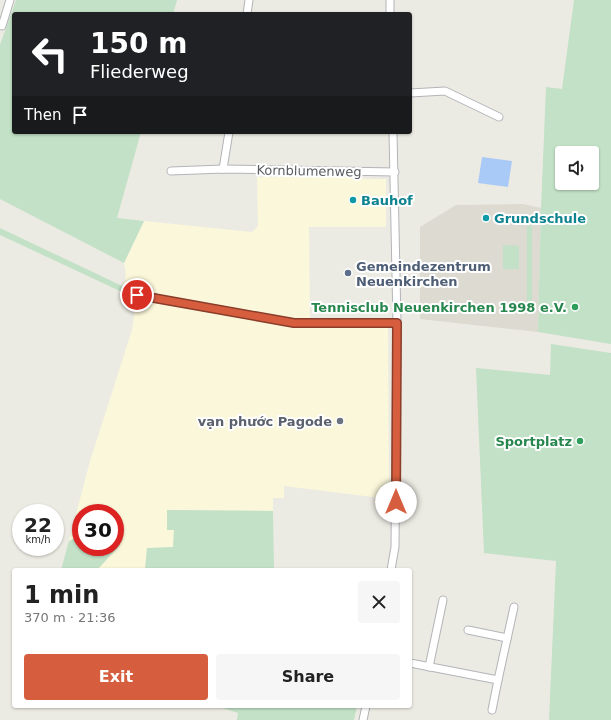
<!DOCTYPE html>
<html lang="en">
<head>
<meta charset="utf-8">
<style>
	body { margin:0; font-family:"DejaVu Sans",sans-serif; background:#f6f6f6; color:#222; height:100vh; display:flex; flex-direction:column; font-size:15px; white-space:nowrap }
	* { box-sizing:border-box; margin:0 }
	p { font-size:13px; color:#767676 }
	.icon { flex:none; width:22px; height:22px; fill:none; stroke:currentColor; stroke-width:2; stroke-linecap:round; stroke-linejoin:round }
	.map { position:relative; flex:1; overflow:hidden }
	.panel { position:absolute; left:12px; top:568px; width:400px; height:140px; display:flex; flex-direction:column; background:#fff; border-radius:4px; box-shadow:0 1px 3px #0004 }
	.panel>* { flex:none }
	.top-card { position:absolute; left:12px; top:12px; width:400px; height:122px; border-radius:4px; box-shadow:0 1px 3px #0004; background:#202124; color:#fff; overflow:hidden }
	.tools { position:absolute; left:555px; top:146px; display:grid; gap:8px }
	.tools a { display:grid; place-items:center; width:44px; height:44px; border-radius:4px; background:#fff; box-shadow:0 1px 3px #0004; font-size:20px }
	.speed { position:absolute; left:12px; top:504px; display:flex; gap:8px; font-size:20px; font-weight:700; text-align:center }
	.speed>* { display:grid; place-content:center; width:52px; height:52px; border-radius:50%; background:#fff; box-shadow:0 1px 3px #0004; line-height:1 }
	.speed small { font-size:10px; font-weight:400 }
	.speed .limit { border:6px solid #d22; background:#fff; color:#111 }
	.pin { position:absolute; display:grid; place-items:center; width:34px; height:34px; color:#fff; margin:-17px; border:2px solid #fff; border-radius:50%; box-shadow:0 1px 4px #0007 }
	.me { position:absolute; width:44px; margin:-22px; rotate:0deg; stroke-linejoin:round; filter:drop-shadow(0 0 3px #0008) }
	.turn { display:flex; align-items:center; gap:14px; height:84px; padding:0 12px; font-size:18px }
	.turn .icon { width:52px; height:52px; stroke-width:2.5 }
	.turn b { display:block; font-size:28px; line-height:34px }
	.then { display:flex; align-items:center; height:38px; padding:0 12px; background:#0003; gap:8px; font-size:15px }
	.round { display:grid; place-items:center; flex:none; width:42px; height:42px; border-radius:4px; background:#f6f6f6 }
	.overview { display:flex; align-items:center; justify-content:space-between; height:68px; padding:0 12px }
	h1 { font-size:24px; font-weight:800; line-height:30px }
	.action { display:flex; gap:8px; margin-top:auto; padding:8px 12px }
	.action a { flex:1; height:46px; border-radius:4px; background:#d65e3f; color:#fff; font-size:16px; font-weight:800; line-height:46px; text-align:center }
	.action a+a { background:#f6f6f6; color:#222 }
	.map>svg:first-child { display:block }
	.commercial { fill:#faf7da }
	.education { fill:#dcdad1 }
	.green { fill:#c2e1c6; fill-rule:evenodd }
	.water { fill:#a9caf6 }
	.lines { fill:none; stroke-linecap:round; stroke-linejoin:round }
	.minor-casing { stroke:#b3b4b9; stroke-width:9 }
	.minor { stroke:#fff; stroke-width:7 }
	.route-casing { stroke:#8b3d29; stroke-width:10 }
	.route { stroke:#d65e3f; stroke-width:7 }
	.culture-dot { fill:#0f9aa8; stroke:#fff; stroke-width:1.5 }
	.service-dot { fill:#5c6f8a; stroke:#fff; stroke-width:1.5 }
	.leisure-dot { fill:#2e9e5b; stroke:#fff; stroke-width:1.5 }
	.worship-dot { fill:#6b7280; stroke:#fff; stroke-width:1.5 }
	.labels { text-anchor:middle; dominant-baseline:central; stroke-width:4; stroke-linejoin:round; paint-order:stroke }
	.street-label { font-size:13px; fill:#5b5d62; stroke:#fff }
	.culture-label { font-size:13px; font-weight:bold; fill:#0d838f; stroke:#fff; text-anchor:start }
	.service-label { font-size:13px; font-weight:bold; fill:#4e5e75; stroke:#fff; text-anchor:start }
	.leisure-label { font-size:13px; font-weight:bold; fill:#27864d; stroke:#fff; text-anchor:end }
	.worship-label { font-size:13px; font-weight:bold; fill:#5b616d; stroke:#fff; text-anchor:end }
</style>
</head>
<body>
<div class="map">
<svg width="611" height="720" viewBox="0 0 611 720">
	<rect width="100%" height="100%" fill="#ecebe3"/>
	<polygon class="commercial" points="257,177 359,177 365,179 386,179 386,227 309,227 310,319 388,318 389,499 284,486 284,498 273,498 273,511 168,510 167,530 174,530 173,548 147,548 145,570 97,570 120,545 115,533 115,513 81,513 81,536 69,541 90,461 132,330 137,293 123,286 126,275 124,263 144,221 252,232 258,226"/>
	<polygon class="education" points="523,204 541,208 538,332 420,319 420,227 456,205"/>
	<g class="green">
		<polygon points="16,0 177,0 173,14 14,14 14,132 141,132 117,218 144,221 124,263 0,199 0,45"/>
		<path d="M574 0H611V344L538 332 541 208 546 87 562 89ZM562 153H592V183H562Z"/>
		<rect x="527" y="226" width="5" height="82"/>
		<polygon points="0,228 137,293 137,298 122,292 0,235"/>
		<polygon points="503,245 519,246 519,269 503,269"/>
		<polygon points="551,344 611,353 611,720 549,720 556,561 484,553 476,368 550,375"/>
		<polygon points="167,510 273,511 274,570 145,570 147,548 173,547 174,530 167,530"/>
		<polygon points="115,533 120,545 97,570 61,570 69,541 81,536 81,547 115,547"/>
		<polygon points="217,706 357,706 354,720 237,720 238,713"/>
	</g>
	<polygon class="water" points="482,157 512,161 508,187 478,183"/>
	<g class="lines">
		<defs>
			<g id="minor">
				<polyline points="390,0 390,14"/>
				<polyline points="247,14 249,0"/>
				<polyline points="2,26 10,0"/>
				<polyline points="410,93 445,91 499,117"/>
				<polyline points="223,169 229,132"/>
				<polyline points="171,171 223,169 395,172"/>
				<polyline points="137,295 294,323 397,323"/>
				<polyline points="391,570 395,547 397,323 393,132"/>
				<polyline points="468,630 507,638"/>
				<polyline points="410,663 498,680 514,607"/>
				<polyline points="429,667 443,600"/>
				<polyline points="492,710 498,680"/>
				<polyline points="363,720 366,706"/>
			</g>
		</defs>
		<use href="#minor" class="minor-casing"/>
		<use href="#minor" class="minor"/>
	</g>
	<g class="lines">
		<defs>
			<polyline id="route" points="137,295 294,323 397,323 396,502"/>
		</defs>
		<use href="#route" class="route-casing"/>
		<use href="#route" class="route"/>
	</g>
	<g class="culture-dot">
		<circle cx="353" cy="200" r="4"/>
		<circle cx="486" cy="218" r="4"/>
	</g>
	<circle class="service-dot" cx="348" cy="273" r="4"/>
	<g class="leisure-dot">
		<circle cx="575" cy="307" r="4"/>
		<circle cx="580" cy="441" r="4"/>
	</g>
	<circle class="worship-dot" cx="340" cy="421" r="4"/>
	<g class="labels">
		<g class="street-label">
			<text transform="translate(309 171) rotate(1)">Kornblumenweg</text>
		</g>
		<g class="culture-label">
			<text x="361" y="200">Bauhof</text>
			<text x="494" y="218">Grundschule</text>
		</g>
		<g class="service-label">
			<text x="356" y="266">Gemeindezentrum<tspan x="356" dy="15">Neuenkirchen</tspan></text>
		</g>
		<g class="leisure-label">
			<text x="567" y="307">Tennisclub Neuenkirchen 1998 e.V.</text>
			<text x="572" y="441">Sportplatz</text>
		</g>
		<g class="worship-label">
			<text x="332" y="421">vạn phước Pagode</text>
		</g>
	</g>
</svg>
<div class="tools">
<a><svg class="icon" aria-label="sound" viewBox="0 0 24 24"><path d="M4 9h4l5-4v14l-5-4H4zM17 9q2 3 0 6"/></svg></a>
</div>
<div class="speed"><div>22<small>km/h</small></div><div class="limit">30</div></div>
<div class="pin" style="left:137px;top:295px;background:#d93025"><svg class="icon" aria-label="arrive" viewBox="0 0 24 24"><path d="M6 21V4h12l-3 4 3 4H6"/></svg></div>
<svg class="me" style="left:396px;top:502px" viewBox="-20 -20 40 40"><circle r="19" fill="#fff"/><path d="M0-13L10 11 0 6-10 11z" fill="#d65e3f"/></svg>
<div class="top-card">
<div class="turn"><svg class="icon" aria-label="left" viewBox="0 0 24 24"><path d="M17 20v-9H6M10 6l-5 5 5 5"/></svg><div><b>150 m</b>Fliederweg</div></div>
<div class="then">Then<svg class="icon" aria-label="arrive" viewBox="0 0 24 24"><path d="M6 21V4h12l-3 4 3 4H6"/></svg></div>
</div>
<section class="panel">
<div class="overview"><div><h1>1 min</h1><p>370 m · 21:36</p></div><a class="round"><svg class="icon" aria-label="close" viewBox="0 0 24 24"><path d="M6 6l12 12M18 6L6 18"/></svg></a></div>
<div class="action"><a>Exit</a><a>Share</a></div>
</section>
</div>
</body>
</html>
